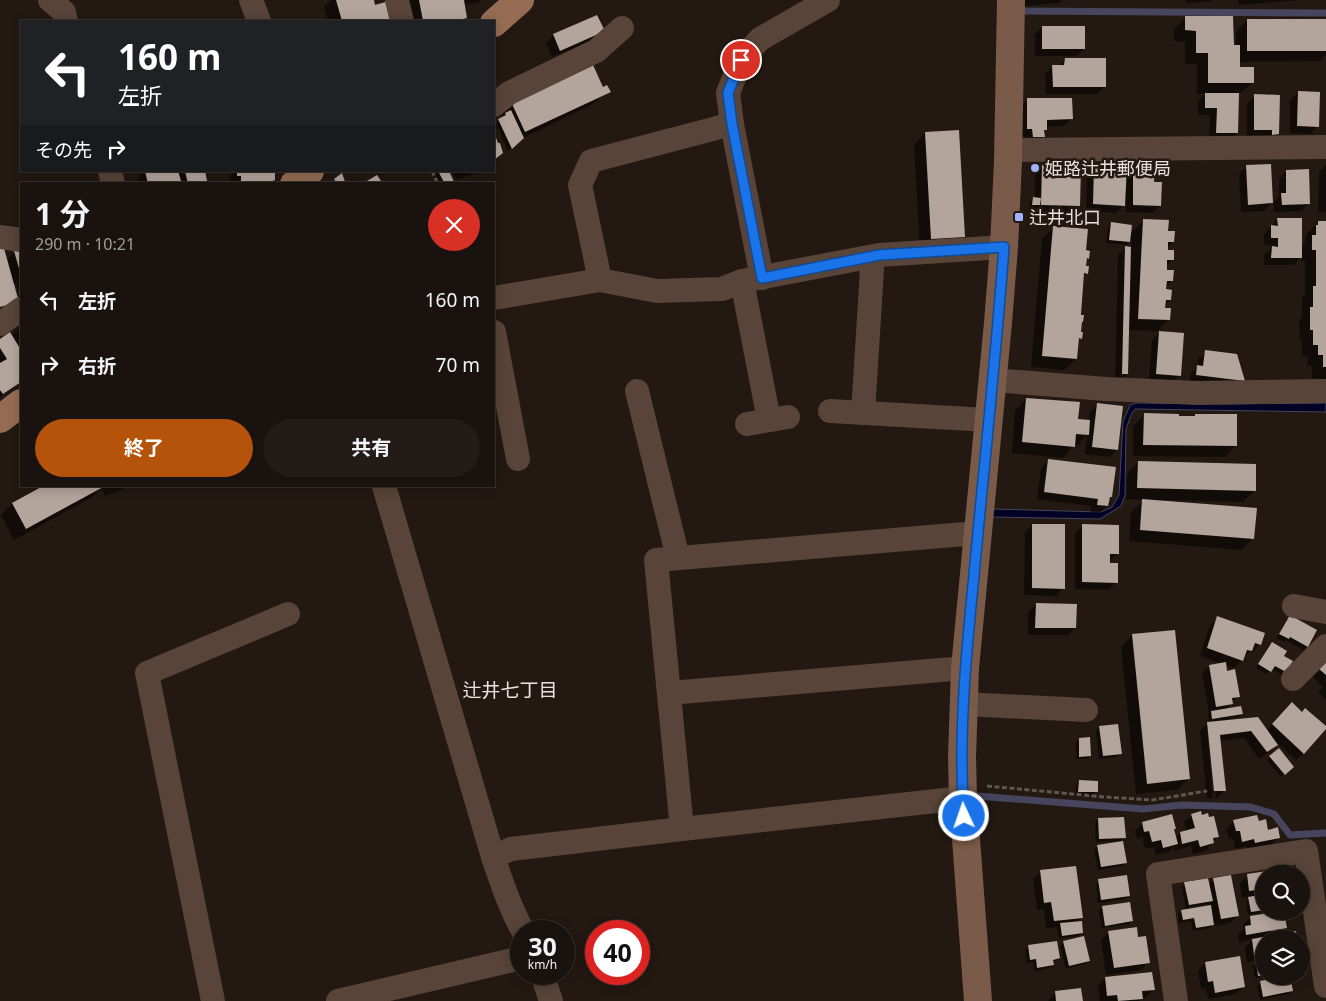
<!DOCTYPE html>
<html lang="ja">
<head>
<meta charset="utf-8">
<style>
	body { margin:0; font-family:"Noto Sans","Noto Sans JP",sans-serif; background:#231b17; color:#f1f3f6; height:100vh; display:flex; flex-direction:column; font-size:19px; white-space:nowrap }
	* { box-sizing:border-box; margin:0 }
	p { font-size:16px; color:#9f9e9e }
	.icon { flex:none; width:28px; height:28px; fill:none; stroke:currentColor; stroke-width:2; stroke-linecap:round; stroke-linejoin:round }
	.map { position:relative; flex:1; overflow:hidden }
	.panel { position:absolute; left:20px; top:182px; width:475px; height:305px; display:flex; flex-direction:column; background:#1a120e; border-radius:0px; box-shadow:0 2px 12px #0003,0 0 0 1px #38322e }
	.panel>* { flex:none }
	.banner { position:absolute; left:20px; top:20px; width:475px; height:152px; border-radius:0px; box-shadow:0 2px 12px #0003,0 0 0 1px #38322e; background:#202124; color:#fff; overflow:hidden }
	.controls { position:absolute; left:1255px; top:865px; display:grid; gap:10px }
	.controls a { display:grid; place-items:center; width:55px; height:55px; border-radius:50%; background:#1a120e; box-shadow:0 2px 12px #0003,0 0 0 1px #38322e; font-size:25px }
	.speed { position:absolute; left:510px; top:920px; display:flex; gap:10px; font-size:25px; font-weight:700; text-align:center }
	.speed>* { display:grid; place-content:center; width:65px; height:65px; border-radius:50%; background:#1a120e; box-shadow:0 2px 12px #0003,0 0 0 1px #38322e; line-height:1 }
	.speed small { font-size:12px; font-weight:400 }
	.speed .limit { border:8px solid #d22; background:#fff; color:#111 }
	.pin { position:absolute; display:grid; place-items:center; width:42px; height:42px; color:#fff; margin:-21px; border:2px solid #fff; border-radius:50%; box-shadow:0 1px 5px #0007 }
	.me { position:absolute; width:55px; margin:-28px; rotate:357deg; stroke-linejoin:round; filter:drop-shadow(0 0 4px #0008) }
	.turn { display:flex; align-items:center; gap:18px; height:105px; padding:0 15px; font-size:22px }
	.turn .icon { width:65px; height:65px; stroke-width:2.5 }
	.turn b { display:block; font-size:35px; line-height:42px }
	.then { display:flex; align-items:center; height:48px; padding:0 15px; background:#0003; gap:10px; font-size:19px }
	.round { display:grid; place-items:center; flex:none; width:52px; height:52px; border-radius:26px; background:#231b17 }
	.headline { display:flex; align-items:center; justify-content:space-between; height:85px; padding:0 15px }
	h1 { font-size:30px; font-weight:700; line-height:38px }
	.cta { display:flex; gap:10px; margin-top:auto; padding:10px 15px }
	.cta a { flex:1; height:58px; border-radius:30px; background:#b45309; color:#fff; font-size:20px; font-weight:700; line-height:58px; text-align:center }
	.cta a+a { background:#231b17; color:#f1f3f6 }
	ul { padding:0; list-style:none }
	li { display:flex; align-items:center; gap:15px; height:65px; padding:0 15px }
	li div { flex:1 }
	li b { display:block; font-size:19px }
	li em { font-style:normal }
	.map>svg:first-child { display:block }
	.water { fill:#020226; stroke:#47455d }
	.shadow { fill:#0007; fill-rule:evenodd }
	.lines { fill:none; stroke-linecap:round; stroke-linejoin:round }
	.stream { stroke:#47455d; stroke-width:7 }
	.building { fill:#b3a49c }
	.path { stroke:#605650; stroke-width:3; stroke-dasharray:5 2.5; stroke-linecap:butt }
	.street { stroke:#584438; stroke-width:24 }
	.secondary { stroke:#7a5a48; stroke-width:28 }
	.primary { stroke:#956c53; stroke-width:28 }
	.route-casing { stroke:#114b97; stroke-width:12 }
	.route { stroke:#1a73e8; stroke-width:9 }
	.poi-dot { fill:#9db4fd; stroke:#231812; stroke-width:2 }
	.labels { text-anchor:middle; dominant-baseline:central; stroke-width:5; stroke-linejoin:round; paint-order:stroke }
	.poi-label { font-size:18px; fill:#e9e1dc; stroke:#231812; text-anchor:start }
	.neighbourhood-label { font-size:19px; fill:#e9e1dc; stroke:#231812 }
</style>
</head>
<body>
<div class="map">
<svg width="1326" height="1001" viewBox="0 0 1326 1001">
	<rect width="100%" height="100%" fill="#231812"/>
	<polygon class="water" points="1136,403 1222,404 1326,403 1326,412 1135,409 1131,415 1126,429 1125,495 1121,506 1100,519 992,517 992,509 1101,512 1112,507 1119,495 1123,422 1130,405"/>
	<g class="shadow">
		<polygon points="331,0 372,0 374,7 393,21 328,21 324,7"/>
		<polygon points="406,0 482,0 479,2 464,5 466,18 462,21 410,21"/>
		<polygon points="1023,0 1062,0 1059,3 1023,6"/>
		<polygon points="1186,0 1213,0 1212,1 1186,3"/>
		<polygon points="1238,0 1303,0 1239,5"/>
		<polygon points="1186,18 1232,46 1236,46 1236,32 1247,20 1326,20 1326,54 1319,61 1239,62 1239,68 1253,82 1241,93 1237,93 1237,133 1230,140 1209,140 1210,115 1198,115 1198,101 1206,94 1197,94 1197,64 1185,64 1185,42 1174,41 1174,29"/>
		<polygon points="1042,27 1084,49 1076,56 1035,56 1035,34"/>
		<polygon points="603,31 596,39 552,57 546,43 554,35"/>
		<polygon points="1065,60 1105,86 1097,94 1046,94 1045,74 1053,66 1058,66"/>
		<polygon points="603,89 609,92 603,96 603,95 593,104 523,138 508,151 496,123 502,118 501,116 512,105"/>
		<polygon points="1298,93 1317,126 1310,134 1290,133 1290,100"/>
		<polygon points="1255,96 1278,134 1271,142 1247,137 1247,103"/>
		<polygon points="1027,100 1071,119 1064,126 1046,127 1046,130 1043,132 1044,136 1036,144 1026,144 1025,136 1020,136 1020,107"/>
		<polygon points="957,131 964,237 953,248 920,250 914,145 925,133"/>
		<polygon points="1326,165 1326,212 1318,212 1319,172"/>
		<polygon points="1043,166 1079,205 1071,213 1034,212 1034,208 1029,208 1030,202 1033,199 1035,199 1035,174"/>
		<polygon points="1095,166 1125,176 1134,167 1153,184 1160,206 1152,213 1126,212 1126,203 1116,213 1086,211 1087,174"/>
		<polygon points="1247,166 1272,203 1264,211 1241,212 1239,174"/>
		<polygon points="145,171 203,171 205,181 202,184 139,184 138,178"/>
		<polygon points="233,171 273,171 274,180 270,184 230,183 229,177 233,173"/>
		<polygon points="434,171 447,171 454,184 440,184"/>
		<polygon points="453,171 479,171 476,173 456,180"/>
		<polygon points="1286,171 1309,204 1301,211 1274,212 1274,202 1279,197 1279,179"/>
		<polygon points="1278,219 1301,248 1305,243 1305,238 1307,236 1307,234 1318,222 1326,222 1326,386 1316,386 1316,378 1312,378 1312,366 1307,366 1308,356 1302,356 1302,341 1300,341 1299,320 1302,317 1302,298 1305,295 1305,261 1301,261 1301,257 1293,265 1264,265 1264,255 1271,249 1270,245 1264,245 1264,234"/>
		<polygon points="1144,220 1166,232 1173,242 1167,248 1172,260 1166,266 1166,271 1172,281 1165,287 1165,291 1170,300 1164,306 1169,319 1157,331 1128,330 1127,374 1119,381 1115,381 1118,255 1126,248 1131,248 1132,239 1126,245 1106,243 1108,227 1111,224 1130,234"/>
		<polygon points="1053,228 1085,251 1088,258 1086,260 1085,267 1087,273 1082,277 1081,338 1077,342 1076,359 1064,370 1031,367 1042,239"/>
		<polygon points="0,243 6,260 15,252 21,250 21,293 19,294 16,283 13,284 18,301 0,312"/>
		<polygon points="21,326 21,383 0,397 0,340 11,336"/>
		<polygon points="1160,332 1180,375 1172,383 1149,381 1152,340"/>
		<polygon points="1206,352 1244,381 1190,382 1190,374 1197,367 1198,359"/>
		<polygon points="1026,399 1077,420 1089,421 1090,412 1098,404 1117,450 1109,457 1085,454 1087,435 1077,446 1074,445 1063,458 1012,453 1015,411"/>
		<polygon points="1144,415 1178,417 1194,417 1196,415 1236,445 1225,457 1133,456 1133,426"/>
		<polygon points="1048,460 1111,497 1108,500 1107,506 1100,513 1090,512 1091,506 1037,499 1041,468"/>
		<polygon points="1138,462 1255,490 1243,502 1166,500 1166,502 1253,538 1242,550 1129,541 1131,512 1144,500 1126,499 1127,474"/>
		<polygon points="46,486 126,486 122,490 105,496 102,487 92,497 14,540 1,515 12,504"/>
		<polygon points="1032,525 1063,588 1056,596 1024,595 1025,533"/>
		<polygon points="1083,526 1118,553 1110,561 1108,561 1116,582 1109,590 1075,589 1075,533"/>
		<polygon points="1036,605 1075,628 1068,635 1028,635 1028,612"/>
		<polygon points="1290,617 1315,631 1307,646 1303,650 1286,640 1284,642 1277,638 1286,620"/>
		<path d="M1218 618 1260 644 1252 652 1250 651 1234 668 1225 665 1226 672 1238 696 1225 710 1242 714 1238 717 1229 719V721L1266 731 1284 712 1304 753 1296 760 1277 743 1269 752 1259 759 1244 738 1220 741 1225 790 1217 798H1207L1200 731 1209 723 1208 715 1209 714 1202 673 1210 666 1222 664 1200 656 1210 625ZM1207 728H1209L1216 797H1213Z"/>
		<polygon points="1132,635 1189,779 1177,790 1136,794 1121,647"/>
		<polygon points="1272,643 1285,672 1282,675 1272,669 1267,674 1256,668 1268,647"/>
		<polygon points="1326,663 1326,700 1318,692 1323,687 1313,677"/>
		<polygon points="1117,725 1120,754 1117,757 1099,759 1096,731 1099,727"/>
		<polygon points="1079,739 1090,756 1087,759 1076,759 1076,742"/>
		<polygon points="1270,757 1289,770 1281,777 1267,761"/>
		<polygon points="1079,781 1096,792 1093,795 1075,795 1076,785"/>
		<polygon points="1192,815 1218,836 1205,851 1193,854 1191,846 1175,851 1174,846 1169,852 1156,855 1154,847 1145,849 1142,837 1137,839 1135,831 1142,823 1171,816 1175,838 1180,833 1186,831 1184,822"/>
		<polygon points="1098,819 1124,837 1120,841 1096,842 1095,823"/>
		<polygon points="1234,821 1258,822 1267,831 1279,837 1271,845 1248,850 1247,846 1235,849 1233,838 1229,838 1226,829"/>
		<polygon points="1098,846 1126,863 1122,866 1098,870 1094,849"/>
		<polygon points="1041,872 1081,917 1076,923 1082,933 1078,936 1059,939 1057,927 1046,928 1044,909 1037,910 1033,879"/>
		<polygon points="1264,874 1264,911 1270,911 1248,915 1246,901 1250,897 1242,898 1240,883 1248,876"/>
		<path d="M1214 879 1238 915 1230 923 1214 926V924L1210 928 1193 931 1191 921 1179 923 1178 914 1182 911 1186 910 1182 887 1185 883 1208 885ZM1209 904 1210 906 1189 910V907Z"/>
		<polygon points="1099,881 1129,895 1125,899 1098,903 1096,884"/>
		<polygon points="1102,907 1132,921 1129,924 1102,928 1099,911"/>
		<polygon points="1288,916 1284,919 1286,928 1278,936 1264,939 1264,976 1266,976 1255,978 1253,966 1259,960 1247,962 1245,948 1253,939 1239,942 1238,935 1244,929 1243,925 1251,917"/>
		<polygon points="1109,932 1137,939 1148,962 1141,970 1106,975 1101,940"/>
		<polygon points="1064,942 1089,961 1085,964 1066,969 1060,946"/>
		<polygon points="1029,946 1059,958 1055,961 1052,962 1053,965 1049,968 1034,971 1033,962 1027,963 1025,950"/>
		<polygon points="1239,958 1244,987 1236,994 1208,999 1206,988 1201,989 1198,971 1205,963"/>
		<polygon points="1105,978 1153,990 1146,997 1142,998 1139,1001 1100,1001 1098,986"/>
		<polygon points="1261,982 1292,991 1288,994 1260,1000 1257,986"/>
		<polygon points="1055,993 1082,1001 1048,1001"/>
	</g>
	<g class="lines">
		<g class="stream">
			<polyline points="1022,11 1326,13"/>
			<polyline points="977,796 1143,809 1182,805 1251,807 1274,814 1290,835 1326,833"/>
		</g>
	</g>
	<g class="building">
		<polygon points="336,0 374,0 375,5 389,1 394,21 342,21"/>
		<polygon points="419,0 464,0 467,18 463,19 462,21 423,21"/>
		<polygon points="597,15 605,31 560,51 553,34"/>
		<polygon points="1185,16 1233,16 1234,45 1240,45 1240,67 1254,67 1254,83 1208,83 1208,53 1196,53 1196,31 1185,30"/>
		<rect x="1247" y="19" width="79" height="32"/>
		<rect x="1042" y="26" width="43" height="23"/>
		<polygon points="1065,58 1106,58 1106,87 1053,87 1052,65 1064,65"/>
		<polygon points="593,65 603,87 607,85 611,92 525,132 512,104"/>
		<polygon points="1298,91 1320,92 1319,127 1297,126"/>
		<polygon points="1205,93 1239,93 1238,133 1216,133 1217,108 1205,108"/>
		<polygon points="1254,94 1280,95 1279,134 1272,135 1272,130 1254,130"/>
		<polygon points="1027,98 1072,98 1073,119 1047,120 1047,130 1044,130 1045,137 1033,137 1032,129 1027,129"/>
		<polygon points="511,110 524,138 512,149 498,119 506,115 505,113"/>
		<polygon points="959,130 965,237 931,239 925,132"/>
		<polygon points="494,132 498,143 500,143 503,153 494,160"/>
		<polygon points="1271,164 1273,203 1248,205 1246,165"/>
		<polygon points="1042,165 1081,166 1080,206 1041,205"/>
		<polygon points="1094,165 1127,166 1125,206 1093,204"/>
		<polygon points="1133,166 1155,167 1154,182 1162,182 1161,206 1133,205"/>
		<polygon points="1309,169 1310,204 1282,205 1281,193 1286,193 1286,170"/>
		<polygon points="145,171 178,171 182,184 148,184"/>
		<polygon points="185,171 205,171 207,181 201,182 201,184 188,184"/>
		<polygon points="237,171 275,171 275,180 267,183 267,184 241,184 241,176 237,176"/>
		<polygon points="438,171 449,171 455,184 445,184"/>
		<polygon points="342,173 345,182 342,184 337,184 334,179"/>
		<polygon points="377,175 383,184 362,184"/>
		<polygon points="1033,197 1041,198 1040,205 1032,205"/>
		<polygon points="1277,218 1302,218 1302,258 1271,258 1272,246 1278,247 1278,238 1271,238 1271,225 1278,226"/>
		<polygon points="1143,219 1169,220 1168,231 1175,231 1174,242 1168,242 1168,250 1174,250 1174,260 1167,260 1167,270 1174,270 1173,281 1167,281 1166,289 1172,290 1171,300 1166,300 1165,308 1171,308 1170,320 1138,319"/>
		<polygon points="1318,221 1326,221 1326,367 1323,367 1323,355 1318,355 1318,345 1313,345 1313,330 1310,330 1310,307 1313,307 1313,286 1316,286 1316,250 1312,250 1312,235 1316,235 1316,225 1318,225"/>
		<polygon points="1111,222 1132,225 1130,242 1109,240"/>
		<polygon points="1053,226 1088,229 1086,250 1090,251 1089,259 1087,258 1086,266 1089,266 1088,274 1084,273 1081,315 1084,315 1083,322 1082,322 1081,332 1083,332 1082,339 1079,338 1077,359 1042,356"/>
		<polygon points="2,241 19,302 0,307 0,242"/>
		<polygon points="1125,246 1131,247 1128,374 1122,374"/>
		<polygon points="21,249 21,275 14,251"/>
		<polygon points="1159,331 1184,333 1181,376 1156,374"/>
		<polygon points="10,332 21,350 21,382 3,394 0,390 0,363 7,359 0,348 0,339"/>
		<polygon points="1205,350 1237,354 1245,381 1196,375 1197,365 1203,366"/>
		<polygon points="1026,398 1080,402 1078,419 1090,420 1089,435 1076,434 1075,447 1022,442"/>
		<polygon points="1097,403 1123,406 1118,450 1092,447"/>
		<polygon points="1144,413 1179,414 1179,416 1195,416 1195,414 1237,414 1237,446 1143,445"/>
		<polygon points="1048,459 1116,467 1112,497 1110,497 1108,506 1097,505 1098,499 1044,492"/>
		<polygon points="1138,461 1256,464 1256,491 1137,488"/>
		<polygon points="43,486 105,486 26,529 12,503"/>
		<polygon points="1142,499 1257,508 1254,539 1140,530"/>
		<polygon points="1032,524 1065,524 1065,589 1032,588"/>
		<polygon points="1082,524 1119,525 1119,554 1110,554 1110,563 1118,563 1118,583 1082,582"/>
		<polygon points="1036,603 1077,604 1076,628 1035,628"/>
		<polygon points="1290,615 1317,630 1308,647 1290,637 1289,639 1279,634"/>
		<polygon points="1217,616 1265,633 1261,645 1255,643 1252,651 1247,650 1243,661 1207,648"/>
		<polygon points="1175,630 1190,779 1147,784 1132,634"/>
		<polygon points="1272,642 1287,651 1284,656 1293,661 1286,672 1275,666 1271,672 1258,664"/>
		<polygon points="1226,662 1227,671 1235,669 1240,697 1232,698 1233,704 1216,707 1209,665"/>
		<polygon points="1326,662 1326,675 1319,669"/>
		<polygon points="1292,702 1302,712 1305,708 1326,726 1326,729 1304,754 1272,724"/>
		<polygon points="1241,706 1243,714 1212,719 1211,711"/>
		<polygon points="1258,717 1278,745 1267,752 1251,731 1220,735 1226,791 1214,791 1207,722"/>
		<polygon points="1118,724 1122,754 1103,756 1099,726"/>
		<polygon points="1090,737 1091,756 1079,757 1079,738"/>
		<polygon points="1279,748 1294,767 1285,775 1269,756"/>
		<polygon points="1079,780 1098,781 1098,792 1078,792"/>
		<polygon points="1201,811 1202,815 1208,813 1209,817 1214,816 1219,837 1213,838 1214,843 1200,847 1198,840 1182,844 1180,832 1195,828 1191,814"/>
		<polygon points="1172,814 1176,829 1174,829 1178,844 1163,848 1161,840 1152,842 1149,831 1144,832 1142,822"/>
		<polygon points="1257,815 1259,821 1266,819 1268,830 1278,827 1280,838 1255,843 1254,839 1242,842 1240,831 1236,831 1233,820"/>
		<polygon points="1124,817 1126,838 1099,839 1098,818"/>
		<polygon points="1123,841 1127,863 1101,867 1097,845"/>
		<polygon points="1076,866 1083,918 1054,921 1051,902 1044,903 1040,870"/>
		<polygon points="1286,868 1287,874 1264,874 1264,889 1249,891 1247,874"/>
		<polygon points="1127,875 1130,896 1101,900 1098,879"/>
		<polygon points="1231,875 1239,916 1221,919 1213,878"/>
		<polygon points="1208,878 1213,901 1189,905 1184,882"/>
		<polygon points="1264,894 1264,910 1251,912 1248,897"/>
		<polygon points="1130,902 1133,921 1105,926 1102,906"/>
		<polygon points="1211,905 1214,925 1196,928 1194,918 1183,920 1181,910"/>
		<polygon points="1281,911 1289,911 1289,916 1285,917 1287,928 1246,935 1245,926 1251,925 1250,916"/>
		<polygon points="1082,921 1083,933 1062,936 1060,923"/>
		<polygon points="1137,927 1138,937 1146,936 1150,963 1114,968 1108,931"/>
		<polygon points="1296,931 1297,939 1264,939 1264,953 1254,955 1252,939"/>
		<polygon points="1084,936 1090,961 1069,966 1063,941"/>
		<polygon points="1057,941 1060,958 1053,960 1054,965 1037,968 1036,959 1030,960 1028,945"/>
		<polygon points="1240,956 1245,987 1215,993 1213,981 1208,982 1205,962"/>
		<polygon points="1264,960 1264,975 1258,976 1256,962"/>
		<polygon points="1152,972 1155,990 1142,991 1143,999 1118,1001 1117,995 1107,996 1105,977"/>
		<polygon points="1285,976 1290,976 1293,991 1263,997 1260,981"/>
		<polygon points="1081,988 1083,1001 1056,1001 1055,991"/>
	</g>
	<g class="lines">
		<g class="path">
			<polyline points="432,171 438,184"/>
			<polyline points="987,786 1105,797 1152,800 1207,791"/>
		</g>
		<g class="street">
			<polyline points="50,0 64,12 66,21"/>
			<polyline points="251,0 259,21"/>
			<polyline points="397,0 402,21"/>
			<polyline points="494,105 509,93 596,51 622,28"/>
			<polyline points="1008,150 1326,147"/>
			<polyline points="110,171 113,184"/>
			<polyline points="0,237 21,240"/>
			<polyline points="762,278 732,124 728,93 741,60 760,39 828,0"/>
			<polyline points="600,280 580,185 591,161 732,124"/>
			<polyline points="742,281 769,420"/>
			<polyline points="494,298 600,280 657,291 722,289 742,281 879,255 1004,247"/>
			<polyline points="0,324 21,309"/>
			<polyline points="494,332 518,459"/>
			<polyline points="992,380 1106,389 1198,393 1326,391"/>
			<polyline points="637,391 678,558"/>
			<polyline points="830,411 988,420"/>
			<polyline points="863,413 872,270"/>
			<polyline points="747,424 788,417"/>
			<path d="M384 486 493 857C502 883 510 908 523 931"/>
			<polyline points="1294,606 1326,612"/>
			<polyline points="1293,679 1326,646"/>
			<polyline points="669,693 965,668"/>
			<polyline points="964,704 1086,710"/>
			<polyline points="682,829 656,560 977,533"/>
			<polyline points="493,857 511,849 682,829 963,798"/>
			<polyline points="542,974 551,1001"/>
			<polyline points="213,1001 147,673 288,614"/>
			<polyline points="338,1001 521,958"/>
			<polyline points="1176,1001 1158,874 1306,851 1326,986"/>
		</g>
		<polyline class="secondary" points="978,1001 963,798 962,757 965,668 998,323 1004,247 1008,161 1011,0"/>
		<g class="primary">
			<polyline points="494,23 520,0"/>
			<polyline points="294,184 310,171"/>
			<polyline points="0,419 21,403"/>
		</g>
	</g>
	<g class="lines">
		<defs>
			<path id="route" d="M741 60 728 93 732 124 762 278 879 255 1004 247C996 357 984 466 974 575 966 655 958 736 964 816"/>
		</defs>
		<use href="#route" class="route-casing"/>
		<use href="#route" class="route"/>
	</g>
	<g class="poi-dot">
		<circle cx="1035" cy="168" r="5"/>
		<rect x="1014" y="212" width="10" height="10" rx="2.5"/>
	</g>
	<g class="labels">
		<g class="poi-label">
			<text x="1045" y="168">姫路辻井郵便局</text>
			<text x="1029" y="217">辻井北口</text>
		</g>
		<g class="neighbourhood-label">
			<text x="510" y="690">辻井七丁目</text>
		</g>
	</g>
</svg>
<div class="controls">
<a><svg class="icon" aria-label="search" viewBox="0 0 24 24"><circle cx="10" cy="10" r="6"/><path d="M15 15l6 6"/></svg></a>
<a><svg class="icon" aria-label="layers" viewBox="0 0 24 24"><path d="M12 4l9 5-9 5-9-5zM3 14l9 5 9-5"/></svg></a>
</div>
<div class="speed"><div>30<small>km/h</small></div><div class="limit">40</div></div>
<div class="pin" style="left:741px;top:60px;background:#d93025"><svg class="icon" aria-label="arrive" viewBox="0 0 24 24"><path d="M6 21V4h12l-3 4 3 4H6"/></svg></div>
<svg class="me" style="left:964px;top:816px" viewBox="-20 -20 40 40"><circle r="17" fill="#1a73e8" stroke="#fff" stroke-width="3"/><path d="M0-11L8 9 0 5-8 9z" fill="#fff"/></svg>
<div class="banner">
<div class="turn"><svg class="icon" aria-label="left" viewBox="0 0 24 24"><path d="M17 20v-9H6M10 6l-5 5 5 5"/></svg><div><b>160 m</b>左折</div></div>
<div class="then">その先<svg class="icon" aria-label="right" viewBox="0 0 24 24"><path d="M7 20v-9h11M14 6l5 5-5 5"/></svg></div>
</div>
<section class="panel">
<div class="headline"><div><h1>1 分</h1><p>290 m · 10:21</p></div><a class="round" style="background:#d93025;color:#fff"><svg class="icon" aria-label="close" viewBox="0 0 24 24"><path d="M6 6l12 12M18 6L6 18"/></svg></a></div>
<ul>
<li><svg class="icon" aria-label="left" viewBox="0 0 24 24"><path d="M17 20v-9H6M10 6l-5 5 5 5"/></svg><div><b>左折</b></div><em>160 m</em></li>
<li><svg class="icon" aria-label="right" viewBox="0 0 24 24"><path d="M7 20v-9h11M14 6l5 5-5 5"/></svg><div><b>右折</b></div><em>70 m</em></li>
</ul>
<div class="cta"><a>終了</a><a>共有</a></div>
</section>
</div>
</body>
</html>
